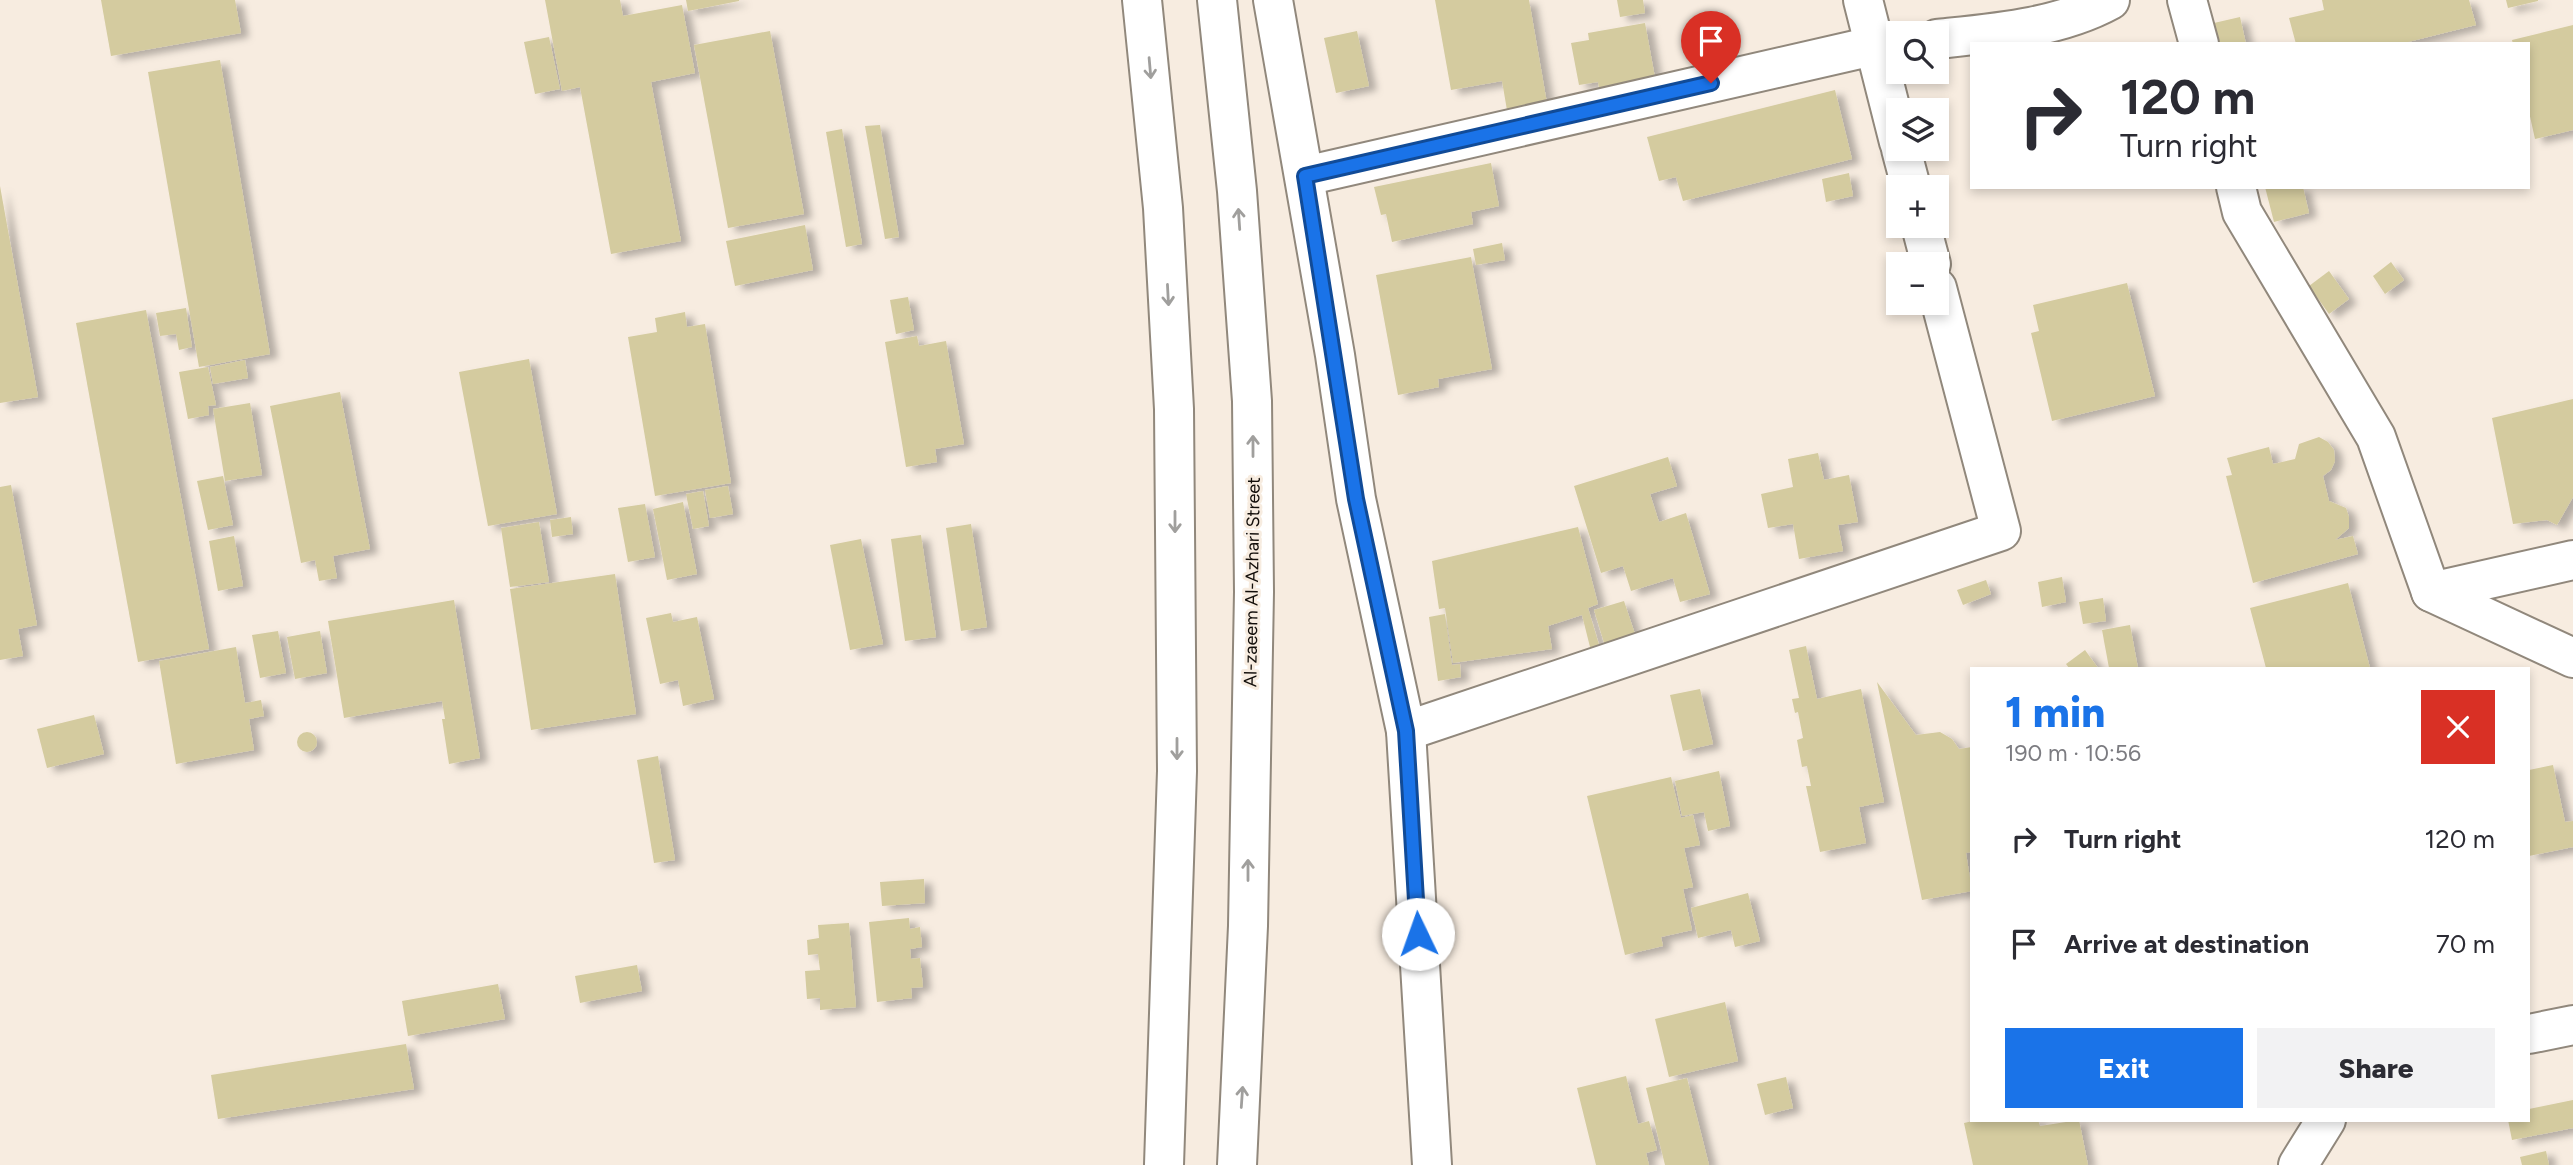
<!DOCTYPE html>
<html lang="en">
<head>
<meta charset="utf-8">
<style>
	body { margin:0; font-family:Figtree,sans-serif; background:#f2f2f3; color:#2b2b33; height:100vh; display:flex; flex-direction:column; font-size:26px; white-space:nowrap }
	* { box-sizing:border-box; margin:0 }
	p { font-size:23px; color:#7c7c81 }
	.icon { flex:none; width:38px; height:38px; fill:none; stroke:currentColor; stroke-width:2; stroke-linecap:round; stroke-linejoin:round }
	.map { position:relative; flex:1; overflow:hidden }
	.drawer { position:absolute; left:1970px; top:667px; width:560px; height:455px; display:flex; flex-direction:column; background:#fff; border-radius:0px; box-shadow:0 4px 10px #0003 }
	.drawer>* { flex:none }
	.banner { position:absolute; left:1970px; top:42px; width:560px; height:147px; border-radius:0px; box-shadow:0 4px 10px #0003; background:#fff; color:#2b2b33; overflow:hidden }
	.controls { position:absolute; left:1886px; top:21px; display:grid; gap:14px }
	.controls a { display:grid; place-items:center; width:63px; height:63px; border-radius:0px; background:#fff; box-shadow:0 4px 10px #0003; font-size:35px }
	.pin { position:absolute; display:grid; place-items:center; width:60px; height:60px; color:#fff; margin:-72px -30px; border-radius:50% 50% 50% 0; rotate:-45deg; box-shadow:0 0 7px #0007 }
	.pin .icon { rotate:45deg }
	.me { position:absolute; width:77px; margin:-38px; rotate:357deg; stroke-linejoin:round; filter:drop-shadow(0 0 5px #0008) }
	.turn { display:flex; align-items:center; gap:24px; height:147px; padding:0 35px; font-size:32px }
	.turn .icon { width:91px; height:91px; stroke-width:2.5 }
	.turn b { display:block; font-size:49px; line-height:60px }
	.round { display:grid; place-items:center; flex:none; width:74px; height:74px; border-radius:0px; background:#f2f2f3 }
	.head { display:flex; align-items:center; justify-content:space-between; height:119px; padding:0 35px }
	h1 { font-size:42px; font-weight:800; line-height:52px; color:#1a73e8 }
	.primary-button { display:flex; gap:14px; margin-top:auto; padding:14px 35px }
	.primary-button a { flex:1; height:80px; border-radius:0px; background:#1a73e8; color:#fff; font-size:28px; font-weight:800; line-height:80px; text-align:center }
	.primary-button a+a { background:#f2f2f3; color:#2b2b33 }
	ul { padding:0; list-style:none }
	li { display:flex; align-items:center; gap:21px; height:105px; padding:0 35px }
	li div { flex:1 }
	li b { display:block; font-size:26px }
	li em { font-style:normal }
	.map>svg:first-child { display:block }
	.building { fill:#d4cb9f; filter:url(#shadow) }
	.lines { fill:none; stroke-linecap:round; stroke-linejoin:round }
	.minor-casing { stroke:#91887c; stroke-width:42 }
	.major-casing { stroke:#91887c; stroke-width:42 }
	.minor { stroke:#fff; stroke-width:38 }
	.major { stroke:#fff; stroke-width:38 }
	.oneway { stroke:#a09f9d }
	.route-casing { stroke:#114b97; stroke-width:18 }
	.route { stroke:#1a73e8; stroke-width:12 }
	.labels { text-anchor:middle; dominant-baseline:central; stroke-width:6; stroke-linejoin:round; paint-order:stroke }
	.street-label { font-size:18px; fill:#120e0a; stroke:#f7ece0 }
</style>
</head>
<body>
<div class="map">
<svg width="2573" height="1165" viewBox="0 0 2573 1165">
	<defs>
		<filter id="shadow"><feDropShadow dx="8" dy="4.5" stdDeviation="3.5" flood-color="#0004"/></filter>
	</defs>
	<rect width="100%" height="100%" fill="#f7ece0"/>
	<g class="building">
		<polygon points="101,0 235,0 241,33 111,56"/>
		<polygon points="545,0 620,0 623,16 682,5 695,73 651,82 681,241 611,254 580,87 562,91"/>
		<polygon points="686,0 739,0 739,1 688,11"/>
		<polygon points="1435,0 1529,0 1548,109 1508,116 1502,81 1451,90"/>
		<polygon points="1617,0 1643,0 1645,13 1620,17"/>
		<polygon points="2322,0 2469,0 2476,25 2400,44 2296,44 2289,18 2324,10"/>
		<polygon points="2506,0 2538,0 2538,1 2508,8"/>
		<polygon points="2240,17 2246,44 2219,44 2214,23"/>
		<polygon points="1645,23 1656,83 1600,93 1598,82 1579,85 1571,43 1589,40 1588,33"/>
		<polygon points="2573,25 2573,130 2535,139 2529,112 2529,44 2513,44 2512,40"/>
		<polygon points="770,31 804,214 728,228 694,45"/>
		<polygon points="1357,31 1369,86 1336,93 1324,38"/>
		<polygon points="549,37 560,89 535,94 524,42"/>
		<polygon points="220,60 270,354 199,367 148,72"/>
		<polygon points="1835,90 1852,159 1683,201 1676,177 1659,181 1647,137"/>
		<polygon points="880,125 899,237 885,239 865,126"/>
		<polygon points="842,129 862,244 846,247 826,132"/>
		<polygon points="1491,163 1499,206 1471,212 1473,224 1392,242 1386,214 1381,215 1374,187"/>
		<polygon points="1849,173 1853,196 1826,202 1822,179"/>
		<polygon points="0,186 38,397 0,403"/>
		<polygon points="2265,187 2303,187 2309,213 2274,222"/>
		<polygon points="805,225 813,270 735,286 726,241"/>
		<polygon points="1502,243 1505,260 1476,265 1473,249"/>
		<polygon points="1471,257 1492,369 1438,379 1439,387 1398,395 1376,275"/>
		<polygon points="2391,262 2404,280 2385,294 2373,276"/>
		<polygon points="2329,271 2349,299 2329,314 2309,286"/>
		<polygon points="2127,283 2155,396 2052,421 2031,333 2039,331 2033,305"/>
		<polygon points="908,297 914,330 896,334 890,300"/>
		<polygon points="186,308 192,347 179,350 176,334 160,336 156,313"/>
		<polygon points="146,310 209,649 138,662 76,323"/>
		<polygon points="685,312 687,327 705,324 731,483 655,496 628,337 657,332 655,318"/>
		<polygon points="917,336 919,346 946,341 964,444 935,449 937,462 906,467 885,342"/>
		<polygon points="529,359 557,514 488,526 459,372"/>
		<polygon points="245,360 248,378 213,384 210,367"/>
		<polygon points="208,367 216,405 208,406 209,415 188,419 179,372"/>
		<polygon points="340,392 370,549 333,556 337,578 319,581 315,560 301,563 270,406"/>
		<polygon points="2573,399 2573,497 2557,525 2547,520 2513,524 2492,418"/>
		<polygon points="250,403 262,475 225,481 213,409"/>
		<polygon points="2319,437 2328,442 2334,450 2335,461 2331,470 2323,476 2329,501 2346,508 2349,517 2349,528 2335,540 2353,536 2358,554 2253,583 2226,476 2232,475 2227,458 2269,447 2273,464 2295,459 2299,444"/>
		<polygon points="1818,453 1824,480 1849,475 1858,522 1838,525 1843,551 1799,559 1793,524 1768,528 1761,494 1793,487 1788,459"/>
		<polygon points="1668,457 1677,486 1650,494 1659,522 1686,513 1710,594 1680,602 1673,578 1631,591 1623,566 1601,573 1574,486"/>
		<polygon points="223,476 233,525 208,530 197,481"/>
		<polygon points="11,485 37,625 18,629 23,656 0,660 0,487"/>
		<polygon points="728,486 733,514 710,518 705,490"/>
		<polygon points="703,491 709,526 693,529 686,494"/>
		<polygon points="683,502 697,574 667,580 653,509"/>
		<polygon points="645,504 655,557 628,562 618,508"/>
		<polygon points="571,517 573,534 552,537 550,520"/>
		<polygon points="539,522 549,582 510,587 501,528"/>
		<polygon points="971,524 987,627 961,631 946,528"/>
		<polygon points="1578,527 1598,604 1588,608 1600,648 1591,651 1582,615 1548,626 1552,649 1453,663 1445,608 1439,609 1432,561"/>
		<polygon points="921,535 936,637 905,641 891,539"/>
		<polygon points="234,536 243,586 218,591 209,541"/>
		<polygon points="861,539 883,644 850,650 830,545"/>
		<polygon points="615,574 636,714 531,730 510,589"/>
		<polygon points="2062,577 2066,602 2042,607 2038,582"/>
		<polygon points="1986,580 1991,594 1963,605 1957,590"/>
		<polygon points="2348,583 2370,668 2266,668 2250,608"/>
		<polygon points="2103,598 2106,621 2083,624 2079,602"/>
		<polygon points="454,600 480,758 449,764 442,719 445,719 442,701 344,718 328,621"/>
		<polygon points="1624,601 1636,637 1605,646 1594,610"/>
		<polygon points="671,613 673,622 697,617 714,699 683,706 678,680 660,684 646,618"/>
		<polygon points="1445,614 1452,665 1460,664 1461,677 1438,681 1429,617"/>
		<polygon points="2130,625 2138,668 2109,668 2102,630"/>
		<polygon points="278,631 286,673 260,678 252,635"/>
		<polygon points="320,631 327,673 295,679 287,637"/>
		<polygon points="1806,646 1817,699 1861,689 1884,802 1859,807 1866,843 1820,852 1806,786 1811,786 1807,766 1802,767 1797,740 1803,738 1798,712 1795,713 1792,699 1799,698 1789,650"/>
		<polygon points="236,647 245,703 261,700 264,716 249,719 254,750 176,764 159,661"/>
		<polygon points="2085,650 2098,668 2069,668 2066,664"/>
		<polygon points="1877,682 1916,735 1940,732 1952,739 1959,749 1972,747 1972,852 1966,853 1972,891 1922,900"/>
		<polygon points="1700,689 1713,744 1683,751 1670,695"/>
		<polygon points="94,715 104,754 47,768 37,729"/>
		<circle cx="307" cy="742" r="10"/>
		<polygon points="658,756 675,860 654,863 637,760"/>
		<polygon points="2553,765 2565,822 2573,821 2573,847 2529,856 2529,770"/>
		<polygon points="1719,771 1730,826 1708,831 1704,812 1682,816 1675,781"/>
		<polygon points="1671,777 1681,818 1693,815 1700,845 1684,848 1693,887 1683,889 1692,930 1661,937 1663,946 1625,955 1587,796"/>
		<polygon points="924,879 925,903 882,906 880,882"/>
		<polygon points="1748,893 1760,941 1735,947 1731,930 1698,938 1691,908"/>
		<polygon points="909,918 910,929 920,927 922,947 910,949 911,959 920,958 923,987 911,988 912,998 877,1002 869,922"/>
		<polygon points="849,923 856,1007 820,1010 820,998 807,999 805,971 820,970 818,954 808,955 807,940 819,938 818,925"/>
		<polygon points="637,965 642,991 580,1003 575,976"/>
		<polygon points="498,984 505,1019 408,1036 402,1001"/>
		<polygon points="1725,1002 1738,1061 1669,1077 1655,1019"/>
		<polygon points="406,1044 414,1089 218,1119 211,1075"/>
		<polygon points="1626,1076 1638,1124 1649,1121 1657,1150 1646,1153 1649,1165 1596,1165 1577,1088"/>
		<polygon points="1786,1077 1793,1108 1765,1115 1757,1084"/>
		<polygon points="1687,1078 1709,1165 1665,1165 1646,1088"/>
		<polygon points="2573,1100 2573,1128 2512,1140 2508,1120 2529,1120 2529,1109"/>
		<polygon points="1977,1120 2038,1120 2040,1126 2079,1120 2088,1165 1973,1165 1964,1123"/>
		<polygon points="2546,1151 2549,1165 2522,1165 2520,1157"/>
	</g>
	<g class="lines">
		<defs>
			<g id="minor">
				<polyline points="1273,0 1335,355 1356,499 1406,731 1432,1165"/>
				<polyline points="1863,0 1899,142"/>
				<polyline points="2187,0 2199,44"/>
				<path d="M1937 39C1994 33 2059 28 2110 0"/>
				<polyline points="1901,149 1911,187"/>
				<polyline points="1305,176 1873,46 1899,43"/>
				<polyline points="2236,187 2242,212 2376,437 2431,592 2573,658"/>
				<polyline points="1921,226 1931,264"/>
				<polyline points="2431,592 2573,560"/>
				<polyline points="1406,731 2001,531 1937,288"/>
				<polyline points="2529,1034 2573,1025"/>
				<polyline points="2298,1165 2326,1120"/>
			</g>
			<g id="major">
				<polyline points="1142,0 1163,208 1174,409 1177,771 1164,1165"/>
				<polyline points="1217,0 1237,191 1252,401 1254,592 1248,926 1237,1165"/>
			</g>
		</defs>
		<use href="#minor" class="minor-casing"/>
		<use href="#major" class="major-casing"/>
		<use href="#minor" class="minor"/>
		<use href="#major" class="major"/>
	</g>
	<defs><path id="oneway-shaft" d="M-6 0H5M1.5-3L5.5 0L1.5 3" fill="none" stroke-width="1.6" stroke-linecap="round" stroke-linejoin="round" transform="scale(1.75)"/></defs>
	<g class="oneway">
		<use href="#oneway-shaft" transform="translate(1150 68) rotate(85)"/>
		<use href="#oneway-shaft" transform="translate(1239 219) rotate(-94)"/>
		<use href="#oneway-shaft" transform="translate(1168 295) rotate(87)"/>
		<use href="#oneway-shaft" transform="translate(1253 446) rotate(-90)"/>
		<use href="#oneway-shaft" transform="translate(1175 522) rotate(90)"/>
		<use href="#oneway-shaft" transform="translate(1177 749) rotate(90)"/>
		<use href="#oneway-shaft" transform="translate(1248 870) rotate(-90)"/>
		<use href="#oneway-shaft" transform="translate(1242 1097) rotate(-86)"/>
	</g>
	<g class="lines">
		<defs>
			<polyline id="route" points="1418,934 1406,731 1356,499 1305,176 1711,83"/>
		</defs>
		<use href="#route" class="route-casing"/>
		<use href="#route" class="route"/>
	</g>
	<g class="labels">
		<g class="street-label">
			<text transform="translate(1252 582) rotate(-89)">Al-zaeem Al-Azhari Street</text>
		</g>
	</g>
</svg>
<div class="controls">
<a><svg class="icon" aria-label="search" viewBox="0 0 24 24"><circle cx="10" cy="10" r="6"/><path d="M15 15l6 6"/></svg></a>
<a><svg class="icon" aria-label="layers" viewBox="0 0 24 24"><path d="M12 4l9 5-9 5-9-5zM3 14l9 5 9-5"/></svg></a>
<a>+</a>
<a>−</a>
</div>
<div class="pin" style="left:1711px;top:83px;background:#d93025"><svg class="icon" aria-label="arrive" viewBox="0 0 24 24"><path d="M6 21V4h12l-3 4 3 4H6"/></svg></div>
<svg class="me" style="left:1418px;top:934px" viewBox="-20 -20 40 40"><circle r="19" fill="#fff"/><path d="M0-13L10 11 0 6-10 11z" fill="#1a73e8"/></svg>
<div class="banner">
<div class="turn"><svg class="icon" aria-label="right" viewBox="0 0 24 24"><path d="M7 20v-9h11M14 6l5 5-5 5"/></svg><div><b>120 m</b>Turn right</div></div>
</div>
<section class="drawer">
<div class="head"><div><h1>1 min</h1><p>190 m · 10:56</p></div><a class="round" style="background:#d93025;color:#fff"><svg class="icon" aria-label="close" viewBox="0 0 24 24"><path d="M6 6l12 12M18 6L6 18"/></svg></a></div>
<ul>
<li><svg class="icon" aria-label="right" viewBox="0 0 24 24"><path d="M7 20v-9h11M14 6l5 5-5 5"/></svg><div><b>Turn right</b></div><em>120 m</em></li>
<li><svg class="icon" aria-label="arrive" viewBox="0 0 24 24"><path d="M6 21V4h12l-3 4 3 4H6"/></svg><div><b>Arrive at destination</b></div><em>70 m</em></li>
</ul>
<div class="primary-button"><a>Exit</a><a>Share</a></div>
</section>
</div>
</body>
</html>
